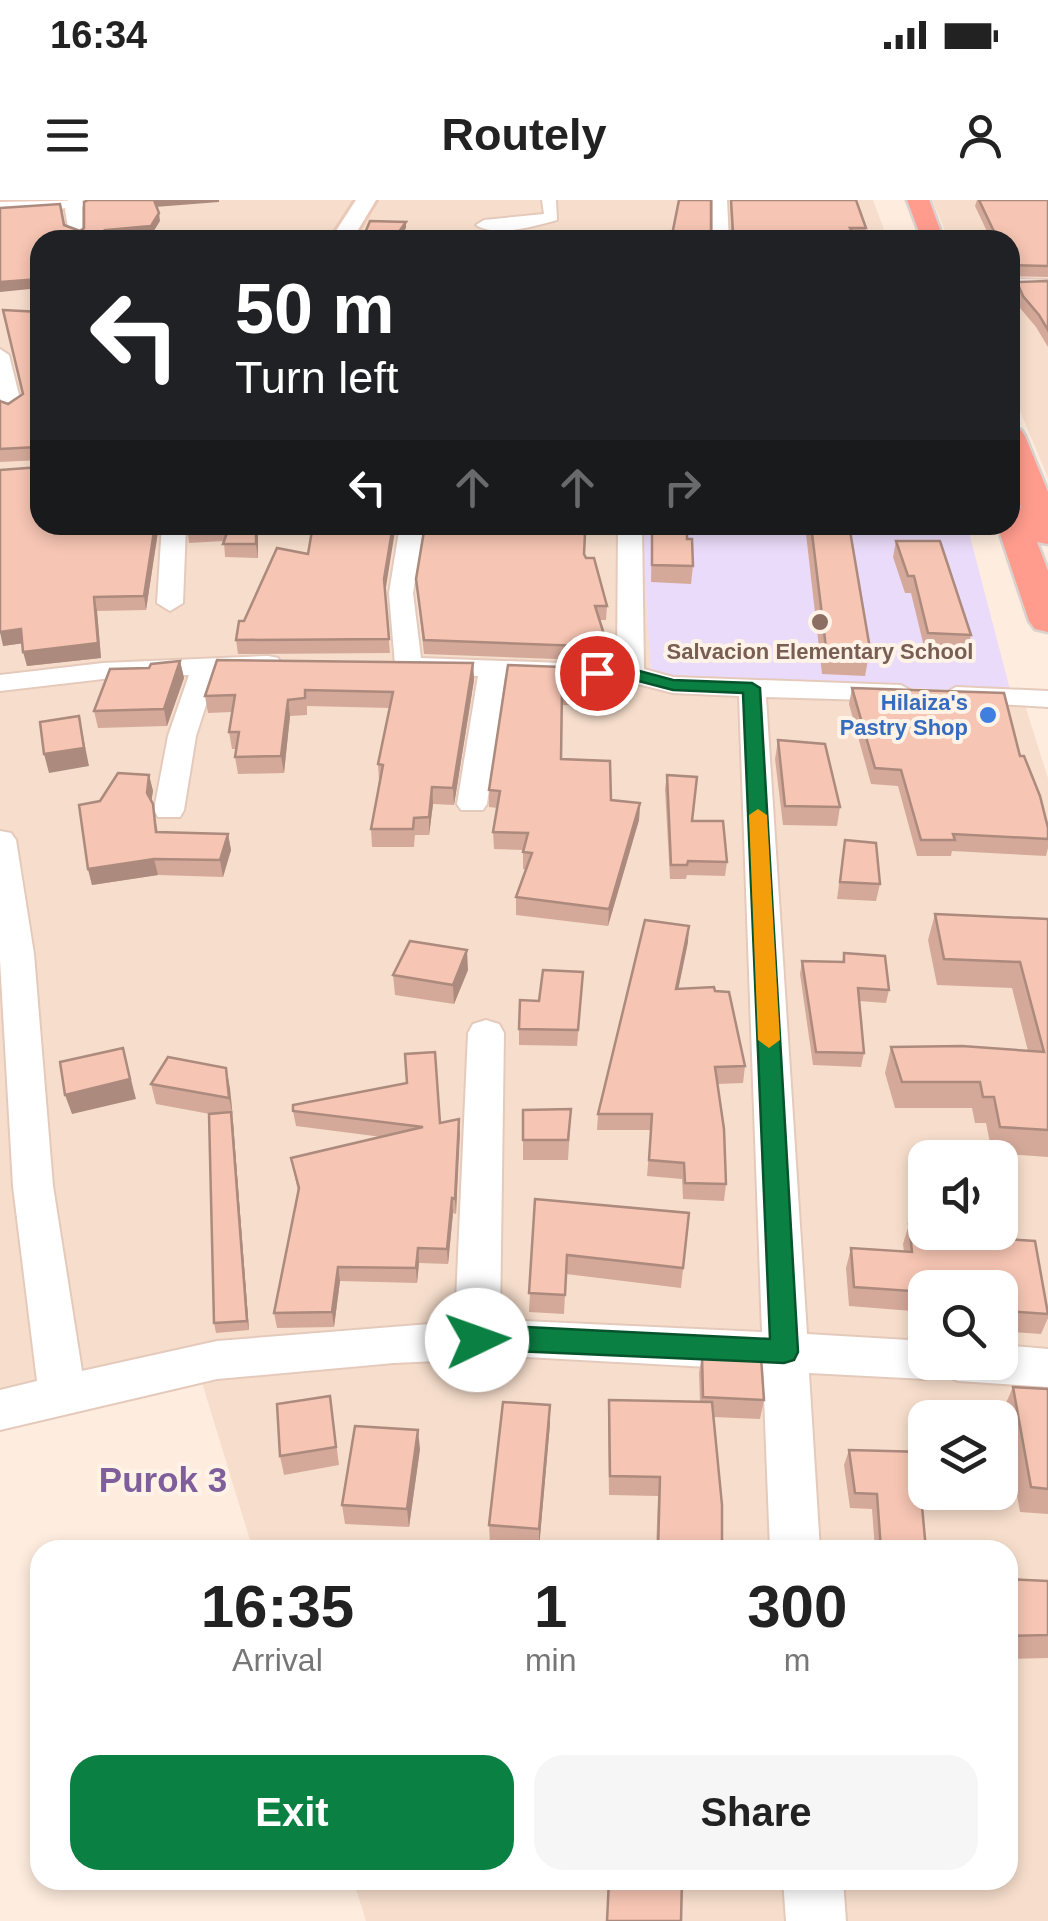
<!DOCTYPE html>
<html lang="en">
<head>
<meta charset="utf-8">
<style>
	body { margin:0; font-family:Arial,sans-serif; background:#f6f6f6; color:#222; height:100vh; display:flex; flex-direction:column; font-size:38px; white-space:nowrap }
	* { box-sizing:border-box; margin:0 }
	p { font-size:32px; color:#767676 }
	.icon { flex:none; width:55px; height:55px; fill:none; stroke:currentColor; stroke-width:2; stroke-linecap:round; stroke-linejoin:round }
	.map { position:relative; flex:1; overflow:hidden }
	.panel { position:absolute; left:30px; top:1340px; width:988px; height:350px; display:flex; flex-direction:column; background:#fff; border-radius:30px; box-shadow:0 5px 15px #0003 }
	.panel>* { flex:none }
	.banner { position:absolute; left:30px; top:30px; width:990px; height:305px; border-radius:30px; box-shadow:0 5px 15px #0003; background:#202124; color:#fff; overflow:hidden }
	.fabs { position:absolute; left:908px; top:940px; display:grid; gap:20px }
	.fabs a { display:grid; place-items:center; width:110px; height:110px; border-radius:20px; background:#fff; box-shadow:0 5px 15px #0003; font-size:50px }
	.pin { position:absolute; display:grid; place-items:center; width:85px; height:85px; color:#fff; margin:-42px; border:5px solid #fff; border-radius:50%; box-shadow:0 2px 10px #0007 }
	.me { position:absolute; width:110px; margin:-55px; rotate:87deg; stroke-linejoin:round; filter:drop-shadow(0 0 8px #0008) }
	.turn { display:flex; align-items:center; gap:35px; height:210px; padding:0 40px; font-size:45px }
	.turn .icon { width:130px; height:130px; stroke-width:2.5 }
	.turn b { display:block; font-size:70px; line-height:85px }
	.lanes { display:flex; align-items:center; height:95px; padding:0 40px; background:#0003; justify-content:center; gap:50px; direction:ltr }
	.lanes .off { opacity:.35 }
	.eta { display:flex; justify-content:space-evenly; align-items:center; height:170px; text-align:center }
	.eta b { font-size:60px; font-weight:800; line-height:70px }
	.cta { display:flex; gap:20px; margin-top:auto; padding:20px 40px }
	.cta a { flex:1; height:115px; border-radius:30px; background:#0b8043; color:#fff; font-size:40px; font-weight:800; line-height:115px; text-align:center }
	.cta a+a { background:#f6f6f6; color:#222 }
	.status { display:flex; justify-content:space-between; align-items:center; height:70px; padding:0 50px; background:#fff; direction:ltr }
	.status svg { height:28px; fill:currentColor }
	header { display:flex; justify-content:space-between; align-items:center; height:130px; padding:0 40px; background:#fff; font-size:45px; font-weight:800 }
	.map>svg:first-child { display:block }
	.residential { fill:#f7decc; fill-rule:evenodd }
	.education { fill:#ebdbfa }
	.lines { fill:none; stroke-linecap:round; stroke-linejoin:round }
	.street-casing { stroke:#e5cabc; stroke-width:4 }
	.secondary-casing { stroke:#ebc9b9; stroke-width:6 }
	.highway-casing { stroke:#dbd1ce; stroke-width:5 }
	.street { fill:#fff; fill-rule:evenodd }
	.secondary { fill:#fff; fill-rule:evenodd }
	.highway { fill:#ff9c8e; fill-rule:evenodd }
	.wall { fill:#d4a99a }
	.shaded-wall { fill:#ac8a7d }
	.building { fill:#f6c5b3; stroke:#ac8a7d; stroke-width:2.5 }
	.route { fill:#0b8043; stroke:#07532c; stroke-width:2.5 }
	.slow { fill:#f59e0b }
	.education-dot { fill:#8d6e63; stroke:#fff2e6; stroke-width:4 }
	.shop-dot { fill:#3f7fe0; stroke:#fff2e6; stroke-width:4 }
	.labels { text-anchor:middle; dominant-baseline:central; stroke-width:8; stroke-linejoin:round; paint-order:stroke }
	.far-education-label { font-size:22px; font-weight:bold; fill:#785e54; stroke:#fff2e6 }
	.far-shop-label { font-size:22px; font-weight:bold; fill:#366cbe; stroke:#fff2e6; text-anchor:end }
	.near-neighbourhood-label { font-size:35px; font-weight:bold; fill:#7e5f9b; stroke:#fff2e6 }
</style>
</head>
<body>
<div class="status"><b>16:34</b><svg viewBox="0 0 49 12"><path d="M0 12V9h3v3zM5 12V6h3v6zM10 12V3h3v9zM15 12V0h3v12zM26 1h20v11H26zM47 4h2v5h-2z"/></svg></div>
<header><svg class="icon" aria-label="menu" viewBox="0 0 24 24"><path d="M4 6h16M4 12h16M4 18h16"/></svg>Routely<svg class="icon" aria-label="person" viewBox="0 0 24 24"><circle cx="12" cy="8" r="4"/><path d="M4 21q1-7 8-7t8 7"/></svg></header>
<div class="map">
<svg width="1048" height="1721" viewBox="0 0 1048 1721">
	<rect width="100%" height="100%" fill="#feedde"/>
	<g class="residential">
		<path d="M0 0H873L888 40H40V325H643L651 475 768 489 1024 502 1048 578V1721H366L353 1680H1008V1350H253L199 1173 0 1228ZM925 958H1000V1032H925ZM925 1088H1000V1162H925ZM925 1218H1000V1292H925Z"/>
		<polygon points="932,0 1048,0 1048,278 1010,187 1010,40 949,40"/>
	</g>
	<polygon class="education" points="642,325 967,325 1011,493 651,475"/>
	<g class="lines">
		<defs>
			<g id="street">
				<polygon points="68,0 82,0 82,36 69,33 65,10"/>
				<path d="M542 0H556L557 20C535 26 497 38 476 25L484 20 544 14Z"/>
				<polygon points="713,0 727,0 729,40 713,40"/>
				<polygon points="1010,79 1048,80 1048,90 1010,89"/>
				<polygon points="0,149 9,155 22,207 12,213 5,211 0,198"/>
				<polygon points="162,325 186,325 183,403 170,411 157,403"/>
				<polygon points="400,325 424,325 413,393 421,458 617,465 618,325 642,325 644,469 673,477 901,485 915,493 901,501 766,497 807,1134 925,1141 925,1162 1000,1162 1000,1145 1048,1149 1048,1187 958,1181 941,1174 925,1179 809,1173 820,1350 770,1350 763,1170 526,1157 394,1163 217,1179 0,1230 0,1190 37,1181 13,986 0,760 0,631 11,633 16,640 34,754 53,986 82,1171 217,1141 455,1122 468,833 473,824 486,820 499,824 504,833 500,1120 762,1132 739,496 673,493 630,482 505,477 487,604 483,610 461,610 457,604 478,476 408,473 395,465 389,393"/>
				<polygon points="268,456 278,458 281,464 278,470 216,474 196,536 184,610 180,617 158,617 154,610 168,536 189,475 103,479 0,491 0,475 103,463"/>
				<polygon points="956,487 1048,491 1048,507 946,501 942,495"/>
				<polygon points="783,1680 843,1680 846,1721 786,1721"/>
			</g>
			<g id="secondary">
				<polygon points="100,0 90,6 0,14 0,2"/>
				<polygon points="356,0 376,0 352,40 330,40"/>
			</g>
			<g id="highway">
				<polygon points="907,0 929,0 944,40 922,40"/>
				<polygon points="1010,227 1021,230 1025,236 1048,292 1048,344 1037,342 1048,371 1048,432 1035,429 1029,421 997,325 1010,325 1010,305 1021,308 1010,277"/>
			</g>
		</defs>
		<use href="#street" class="street-casing"/>
		<use href="#secondary" class="secondary-casing"/>
		<use href="#highway" class="highway-casing"/>
		<use href="#street" class="street"/>
		<use href="#secondary" class="secondary"/>
		<use href="#highway" class="highway"/>
	</g>
	<g class="wall">
		<polygon points="730,0 856,0 866,28 865,39 711,32 731,32"/>
		<polygon points="977,0 1048,0 1048,77 1010,76 1010,40 991,40 975,6"/>
		<polygon points="1048,81 1048,147 1036,127 1020,108 1015,93 1017,82"/>
		<polygon points="40,112 40,260 0,262 0,201 8,204 23,194"/>
		<polygon points="40,325 159,325 146,410 97,411 101,458 27,466 23,443 3,446"/>
		<polygon points="187,325 258,325 258,358 225,357 224,341 189,343"/>
		<polygon points="805,325 849,325 870,449 865,476 822,474"/>
		<polygon points="652,332 693,366 691,384 651,382"/>
		<polygon points="571,333 585,355 607,406 606,420 599,420 608,447 608,461 424,454 416,379"/>
		<polygon points="896,341 971,435 967,452 925,451 911,393 905,393 893,357"/>
		<polygon points="308,354 385,393 390,453 238,454 236,440 244,421"/>
		<polygon points="180,461 184,478 167,526 98,528 94,511"/>
		<polygon points="473,463 474,480 454,605 433,604 429,635 415,635 414,647 372,647 371,629 379,581 378,564 390,508 307,506 307,515 290,516 284,573 238,574 235,557 236,549 232,549 229,532 232,512 208,513 205,496"/>
		<polygon points="508,465 619,474 618,490 593,492 592,506 562,505 561,559 611,600 640,603 639,620 608,726 516,715 516,697 526,670 523,669 523,650 494,649 493,632 497,608 489,607 489,590"/>
		<polygon points="852,488 1020,556 1048,628 1048,648 1046,656 952,651 951,656 917,656 898,586 871,584 849,504"/>
		<polygon points="778,540 840,607 837,626 783,625 775,559"/>
		<polygon points="149,575 153,591 151,601 158,632 228,634 231,650 223,677 158,675 92,685 88,669 100,601"/>
		<polygon points="667,575 692,621 727,662 725,676 687,675 686,679 670,679 665,589"/>
		<polygon points="845,640 880,684 876,701 837,699"/>
		<polygon points="935,714 1048,719 1048,957 992,953 986,923 975,923 972,908 895,908 885,873 891,847 1028,851 1012,788 937,785 928,740"/>
		<polygon points="688,742 678,789 745,866 743,883 717,884 726,984 724,1001 683,999 682,979 647,976 651,930 597,930 598,914"/>
		<polygon points="844,753 889,790 886,803 859,801 864,853 861,867 813,865 800,774 802,761 842,762"/>
		<polygon points="468,770 454,804 395,795 393,775"/>
		<polygon points="582,788 577,846 519,845 519,829 539,801"/>
		<polygon points="226,868 233,922 249,1130 216,1133 214,1123 210,914 156,904 151,884"/>
		<polygon points="523,910 570,929 568,960 523,960"/>
		<polygon points="293,911 440,923 459,919 456,1014 453,1013 448,1064 419,1063 417,1083 340,1081 334,1127 277,1128 274,1113 298,991 291,958 382,937 296,926"/>
		<polygon points="535,999 689,1013 681,1088 566,1074 564,1114 529,1112"/>
		<polygon points="909,1024 978,1037 1048,1108 1048,1118 1041,1134 1000,1131 1000,1088 925,1088 925,1112 849,1106 846,1068 851,1048 904,1052 903,1044"/>
		<polygon points="702,1154 764,1200 760,1219 713,1217 722,1350 656,1350 658,1296 609,1295 608,1219 609,1200 700,1202 699,1173"/>
		<polygon points="1013,1187 1048,1189 1048,1314 1020,1312 1002,1212"/>
		<polygon points="330,1196 339,1265 284,1275 280,1256"/>
		<polygon points="550,1224 539,1348 490,1344 489,1325"/>
		<polygon points="420,1249 409,1327 345,1324 342,1305"/>
		<polygon points="849,1250 933,1296 927,1310 922,1310 926,1350 875,1350 872,1309 850,1308 844,1265"/>
		<polygon points="1008,1379 1048,1381 1048,1458 1008,1459"/>
	</g>
	<g class="shaded-wall">
		<polygon points="154,0 219,0 219,2 155,7"/>
		<polygon points="159,13 160,21 152,34 106,39 105,30"/>
		<polygon points="406,22 406,28 398,40 394,40"/>
		<polygon points="40,79 40,88 0,92 0,82"/>
		<polygon points="155,325 159,325 146,410 144,396"/>
		<polygon points="256,325 258,325 258,358 256,344"/>
		<polygon points="393,325 396,325 385,393 384,379"/>
		<polygon points="94,397 97,411 101,458 27,466 23,452"/>
		<polygon points="21,429 25,443 3,446 0,432"/>
		<polygon points="180,461 184,478 167,526 164,509"/>
		<polygon points="473,463 474,480 454,605 453,588"/>
		<polygon points="288,500 290,516 284,573 281,556"/>
		<polygon points="79,516 89,566 49,573 44,554"/>
		<polygon points="149,575 153,591 150,609 147,593"/>
		<polygon points="432,587 433,604 429,635 429,617"/>
		<polygon points="640,603 639,620 608,726 609,709"/>
		<polygon points="228,634 231,650 223,677 220,660"/>
		<polygon points="154,659 158,675 92,685 88,669"/>
		<polygon points="689,726 688,742 675,805 676,789"/>
		<polygon points="467,750 468,770 454,804 453,785"/>
		<polygon points="123,848 136,899 72,914 65,895"/>
		<polygon points="226,868 230,888 233,918 229,898"/>
		<polygon points="231,912 233,922 249,1130 247,1121"/>
		<polygon points="459,919 460,934 456,1014 455,999"/>
		<polygon points="452,998 453,1013 448,1064 447,1049"/>
		<polygon points="418,1048 419,1063 417,1083 416,1068"/>
		<polygon points="338,1067 340,1081 334,1127 332,1112"/>
		<polygon points="550,1205 550,1224 539,1348 539,1329"/>
		<polygon points="418,1230 420,1249 409,1327 407,1309"/>
	</g>
	<g class="building">
		<polygon points="88,0 154,0 159,13 151,26 105,30 108,40 40,40 40,53 35,53 40,65 40,79 0,82 0,8 60,4 64,25 80,31 84,28 84,2"/>
		<polygon points="679,0 711,0 711,32 733,32 731,0 856,0 866,28 850,28 857,40 671,40"/>
		<polygon points="979,0 1048,0 1048,66 1010,65 1010,40 998,40"/>
		<polygon points="370,21 406,22 393,40 397,40 362,40"/>
		<polygon points="1048,81 1048,130 1039,115 1023,96 1017,82"/>
		<polygon points="3,110 40,112 40,250 37,247 0,249 0,201 8,204 23,194"/>
		<polygon points="40,263 40,325 155,325 144,396 94,397 98,443 23,452 21,429 0,432 0,270 40,267"/>
		<polygon points="187,325 256,325 256,344 223,344 229,327 187,329"/>
		<polygon points="313,325 393,325 384,379 389,439 236,440 239,421 244,421 277,348 308,354"/>
		<polygon points="425,325 570,325 571,333 585,334 584,354 586,358 594,358 607,406 595,406 608,447 424,440 416,379"/>
		<polygon points="811,325 849,325 870,449 826,448"/>
		<polygon points="652,332 687,332 687,339 692,339 693,366 652,365"/>
		<polygon points="896,341 940,341 971,435 928,433 914,376 908,376"/>
		<polygon points="217,460 473,463 453,588 432,587 429,617 414,618 413,629 371,629 383,565 378,564 393,492 305,490 305,498 288,500 281,556 235,557 239,532 229,532 235,495 205,496"/>
		<polygon points="180,461 164,509 94,511 110,469 149,468 151,464"/>
		<polygon points="508,465 617,469 619,474 594,476 593,490 562,489 561,559 610,561 611,600 640,603 609,709 516,697 532,653 523,652 528,633 493,632 500,591 489,590"/>
		<polygon points="852,488 1004,493 1020,556 1024,556 1040,596 1048,628 1048,639 953,634 955,640 921,640 901,570 875,568"/>
		<polygon points="79,516 84,548 44,554 40,522"/>
		<polygon points="778,540 825,544 840,607 785,606"/>
		<polygon points="118,573 149,575 147,593 153,604 156,632 228,634 220,660 154,659 88,669 79,605 100,601"/>
		<polygon points="667,575 697,577 692,621 723,621 727,662 688,661 687,665 671,665"/>
		<polygon points="845,640 876,643 880,684 840,682"/>
		<polygon points="935,714 1048,719 1048,930 1000,927 994,897 983,897 980,882 902,882 891,847 962,846 1044,852 1020,762 944,759"/>
		<polygon points="645,720 689,726 676,789 714,787 715,791 729,792 745,866 715,867 724,929 726,984 685,983 684,963 649,960 652,914 598,914"/>
		<polygon points="410,741 467,750 453,785 393,775"/>
		<polygon points="844,753 885,756 889,790 858,788 864,853 816,852 802,761 844,762"/>
		<polygon points="543,770 583,772 578,830 519,829 520,800 539,801"/>
		<polygon points="123,848 130,879 65,895 60,862"/>
		<polygon points="435,852 440,923 459,919 455,999 452,998 447,1049 418,1048 416,1068 338,1067 332,1112 274,1113 299,988 291,958 423,927 293,911 293,905 407,883 405,854"/>
		<polygon points="168,857 226,868 229,898 151,884"/>
		<polygon points="571,909 568,940 523,940 523,910"/>
		<polygon points="231,912 247,1121 214,1123 209,914"/>
		<polygon points="535,999 689,1013 683,1068 567,1055 565,1095 529,1093"/>
		<polygon points="909,1024 925,1025 925,1032 978,1032 978,1037 1035,1041 1048,1114 1005,1111 1003,1098 1000,1098 1000,1088 925,1088 925,1092 854,1087 851,1048 912,1052"/>
		<polygon points="702,1154 761,1157 764,1200 703,1197"/>
		<polygon points="1013,1187 1048,1189 1048,1289 1031,1287"/>
		<polygon points="330,1196 336,1247 280,1256 277,1204"/>
		<polygon points="609,1200 712,1202 722,1305 722,1350 658,1350 660,1277 610,1276"/>
		<polygon points="503,1202 550,1205 539,1329 489,1325"/>
		<polygon points="355,1226 418,1230 407,1309 342,1305"/>
		<polygon points="849,1250 925,1252 925,1292 932,1292 933,1296 921,1295 926,1350 881,1350 877,1294 855,1293"/>
		<polygon points="1008,1379 1048,1381 1048,1435 1008,1436"/>
		<polygon points="609,1680 682,1680 681,1721 607,1721"/>
	</g>
	<polygon class="route" points="597,468 632,469 673,480 752,483 760,488 798,1152 794,1160 784,1163 467,1149 463,1140 467,1132 526,1127 770,1139 743,493 673,490 631,479 591,476 589,473"/>
	<polygon class="slow" points="758,609 767,615 780,840 769,848 758,840 749,615"/>
	<circle class="education-dot" cx="820" cy="422" r="10"/>
	<circle class="shop-dot" cx="988" cy="515" r="10"/>
	<g class="labels">
		<g class="far-education-label">
			<text x="820" y="451">Salvacion Elementary School</text>
		</g>
		<g class="far-shop-label">
			<text x="968" y="502">Hilaiza's<tspan x="968" dy="25">Pastry Shop</tspan></text>
		</g>
		<g class="near-neighbourhood-label">
			<text x="163" y="1279">Purok 3</text>
		</g>
	</g>
</svg>
<div class="fabs">
<a><svg class="icon" aria-label="sound" viewBox="0 0 24 24"><path d="M4 9h4l5-4v14l-5-4H4zM17 9q2 3 0 6"/></svg></a>
<a><svg class="icon" aria-label="search" viewBox="0 0 24 24"><circle cx="10" cy="10" r="6"/><path d="M15 15l6 6"/></svg></a>
<a><svg class="icon" aria-label="layers" viewBox="0 0 24 24"><path d="M12 4l9 5-9 5-9-5zM3 14l9 5 9-5"/></svg></a>
</div>
<div class="pin" style="left:597px;top:473px;background:#d93025"><svg class="icon" aria-label="arrive" viewBox="0 0 24 24"><path d="M6 21V4h12l-3 4 3 4H6"/></svg></div>
<svg class="me" style="left:477px;top:1140px" viewBox="-20 -20 40 40"><circle r="19" fill="#fff"/><path d="M0-13L10 11 0 6-10 11z" fill="#0b8043"/></svg>
<div class="banner">
<div class="turn"><svg class="icon" aria-label="left" viewBox="0 0 24 24"><path d="M17 20v-9H6M10 6l-5 5 5 5"/></svg><div><b>50 m</b>Turn left</div></div>
<div class="lanes"><svg class="icon" aria-label="left" viewBox="0 0 24 24"><path d="M17 20v-9H6M10 6l-5 5 5 5"/></svg><svg class="icon off" aria-label="ahead" viewBox="0 0 24 24"><path d="M12 20V5M6 11l6-6 6 6"/></svg><svg class="icon off" aria-label="ahead" viewBox="0 0 24 24"><path d="M12 20V5M6 11l6-6 6 6"/></svg><svg class="icon off" aria-label="right" viewBox="0 0 24 24"><path d="M7 20v-9h11M14 6l5 5-5 5"/></svg></div>
</div>
<section class="panel">
<div class="eta">
<div><b>16:35</b><p>Arrival</p></div>
<div><b>1</b><p>min</p></div>
<div><b>300</b><p>m</p></div>
</div>
<div class="cta"><a>Exit</a><a>Share</a></div>
</section>
</div>
</body>
</html>
